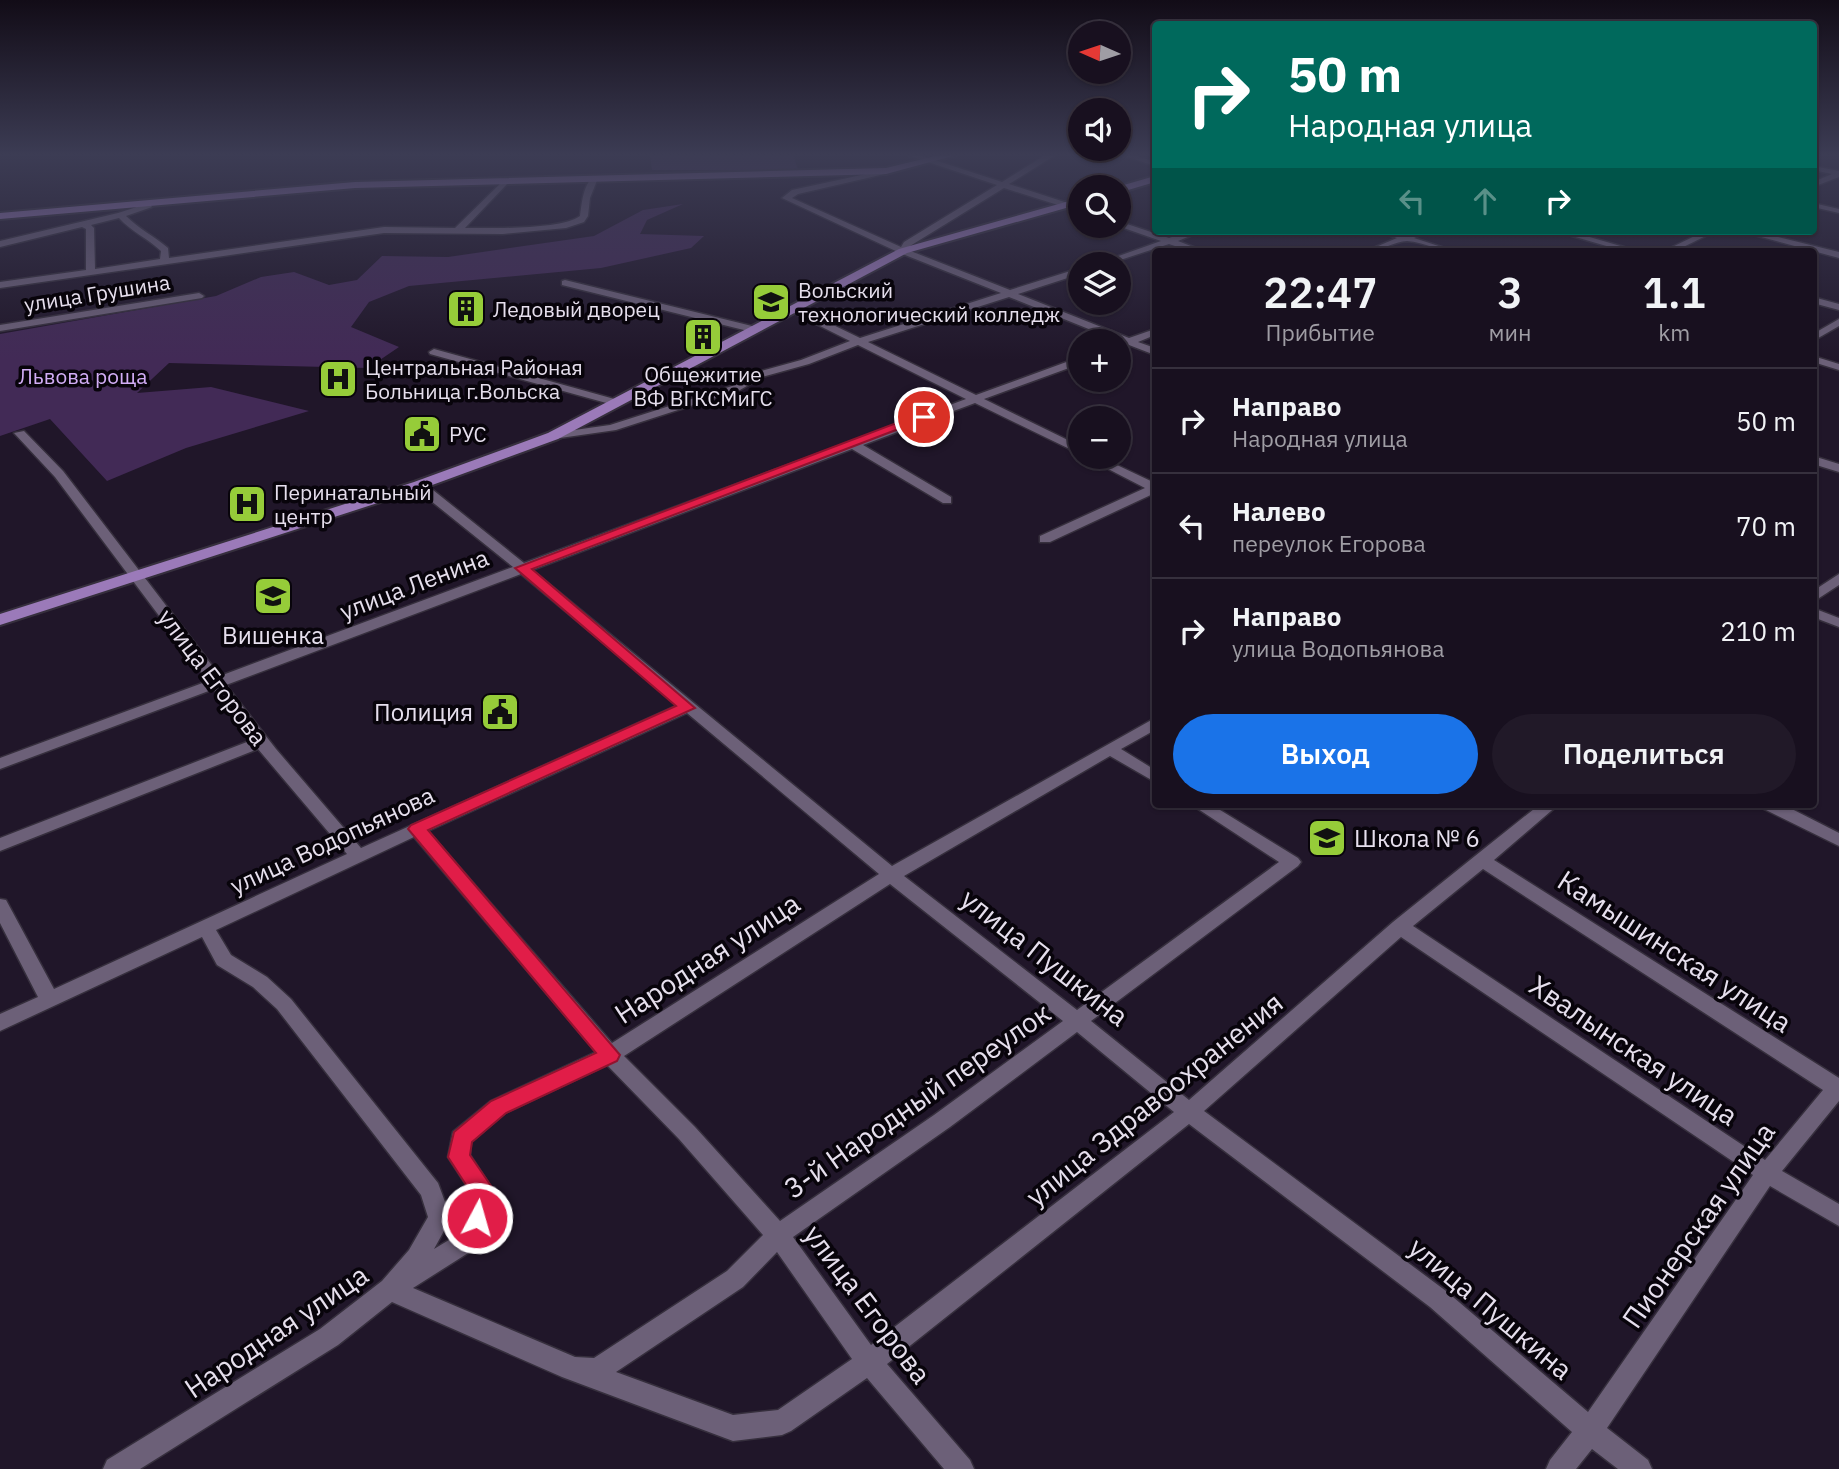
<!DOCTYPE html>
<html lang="ru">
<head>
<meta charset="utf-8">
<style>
	body { margin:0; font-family:"IBM Plex Sans",sans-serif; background:#211928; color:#f1f3f6; height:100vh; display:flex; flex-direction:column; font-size:26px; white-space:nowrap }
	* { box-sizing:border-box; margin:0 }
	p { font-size:23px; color:#9f9da4 }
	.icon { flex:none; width:38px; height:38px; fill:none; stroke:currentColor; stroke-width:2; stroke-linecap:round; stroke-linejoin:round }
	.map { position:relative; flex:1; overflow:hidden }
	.side { position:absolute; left:1152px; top:248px; width:665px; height:560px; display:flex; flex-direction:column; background:#18101f; border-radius:7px; box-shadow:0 2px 5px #0004,0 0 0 2px #36303d }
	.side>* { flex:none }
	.top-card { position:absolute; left:1152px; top:21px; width:665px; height:214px; border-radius:7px; box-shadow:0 2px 5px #0004,0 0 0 2px #36303d; background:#00695c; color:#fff; overflow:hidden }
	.needle { width:46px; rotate:273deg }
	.controls { position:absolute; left:1068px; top:21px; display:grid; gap:14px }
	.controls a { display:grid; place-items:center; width:63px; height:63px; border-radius:50%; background:#18101f; box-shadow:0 2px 5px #0004,0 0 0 2px #36303d; font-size:35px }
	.pin { position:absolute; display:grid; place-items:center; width:60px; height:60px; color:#fff; margin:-30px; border:4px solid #fff; border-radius:50%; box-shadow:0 2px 7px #0007 }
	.me { position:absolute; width:77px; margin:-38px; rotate:6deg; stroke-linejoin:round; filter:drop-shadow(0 0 5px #0008) }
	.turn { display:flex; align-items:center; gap:24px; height:147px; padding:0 21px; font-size:32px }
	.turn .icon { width:91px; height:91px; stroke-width:2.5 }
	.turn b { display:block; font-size:49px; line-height:60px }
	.lanes { display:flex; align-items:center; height:66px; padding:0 21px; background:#0003; justify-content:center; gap:35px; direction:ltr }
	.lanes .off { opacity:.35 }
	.eta { display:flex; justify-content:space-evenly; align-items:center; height:119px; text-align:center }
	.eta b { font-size:42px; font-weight:600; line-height:49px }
	.action { display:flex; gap:14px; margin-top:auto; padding:14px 21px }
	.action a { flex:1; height:80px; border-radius:42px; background:#1a73e8; color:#fff; font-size:28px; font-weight:600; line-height:80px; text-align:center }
	.action a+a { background:#211928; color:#f1f3f6 }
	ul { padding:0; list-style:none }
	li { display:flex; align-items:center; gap:21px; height:105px; padding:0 21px; border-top:2px solid #36303d }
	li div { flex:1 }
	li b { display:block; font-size:26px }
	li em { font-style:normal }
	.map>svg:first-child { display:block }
	.green { fill:#422a56 }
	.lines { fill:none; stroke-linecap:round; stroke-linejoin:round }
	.minor-casing { stroke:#362f3d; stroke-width:3 }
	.major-casing { stroke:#362f3d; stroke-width:4 }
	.minor { fill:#6c6078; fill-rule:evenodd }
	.major { fill:#9b7ab9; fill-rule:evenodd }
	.route { fill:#e11d48; stroke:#92132f; stroke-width:2 }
	.labels { text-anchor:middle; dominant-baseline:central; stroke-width:7; stroke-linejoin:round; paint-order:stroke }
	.far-poi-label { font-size:21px; fill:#e6dfed; stroke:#08040b; text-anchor:start }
	.far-street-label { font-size:21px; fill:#e6dfed; stroke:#08040b }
	.far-park-label { font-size:21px; fill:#d2adf6; stroke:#08040b }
	.street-label { font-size:24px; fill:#e6dfed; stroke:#08040b }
	.poi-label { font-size:24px; fill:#e6dfed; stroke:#08040b }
	.near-street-label { font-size:28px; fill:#e6dfed; stroke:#08040b }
</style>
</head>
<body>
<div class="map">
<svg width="1839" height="1469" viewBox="0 0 1839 1469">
	<rect width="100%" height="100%" fill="#201629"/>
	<g class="green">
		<polygon points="650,154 793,154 798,170 652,170"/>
		<polygon points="683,204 647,220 640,234 704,236 691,248 601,268 409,286 369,302 351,327 399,347 368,368 169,363 137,393 211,387 309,411 186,448 107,481 50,419 0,436 0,334 216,296 261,277 294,272 329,285 357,280 382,256 448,257 594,236 643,210"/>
	</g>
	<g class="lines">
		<defs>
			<g id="minor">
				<path d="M904 154H916L1002 182 1047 154H1057L1009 184 1080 207V212L1004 188 910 246 908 250 1010 290 1080 268V274L1018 294 1129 338 1155 329V335L1138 342 1155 348V355L1129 345H1121V342L1009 297 868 342 976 395 1080 357V364L984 399 1080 446V454L975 403 863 445 951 497V503H943L852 449 532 570 892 866 1155 718V730L1121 749 1155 770V782L1110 756 904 876 1077 1010 1279 862 1192 805H1212L1298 858 1301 862 1298 866 1091 1021 1189 1100 1393 922 1475 856 1539 805H1558L1494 860 1839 1078V1101L1782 1171 1839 1204V1226L1770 1186 1607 1428 1648 1460 1652 1469H1618L1592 1449 1576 1469H1546L1550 1460 1572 1432 1430 1307 1189 1124 887 1364 970 1460 974 1469H944L867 1378 791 1431 782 1435 733 1441 562 1377 392 1302 338 1345 140 1469H103L107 1460 320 1329 382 1281 409 1250 428 1217 421 1195 277 1009 253 987 217 965 202 937 0 1031V1014L38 997 0 923V899L6 900 54 989 347 854 258 749 0 851V838L252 740 214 689 0 769V758L208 681 55 477 14 433 24 431 63 471 220 676 513 567 415 488V482H423L524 563 966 399 858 345 809 364 762 377 740 390 616 430 553 439 547 436 553 433 610 425 732 386 754 373 801 360 850 341 788 310V306H794L860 338 1001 293 900 253 782 198 792 190 889 169V173L798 194 792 198 901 247 904 242 997 185ZM521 574 678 705 361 848 276 749 226 685ZM687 713 879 874 612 1043 428 831ZM414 837 596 1052 491 1101 453 1132 448 1157 474 1197 459 1234 434 1249 451 1218 438 1183 291 999 267 977 231 955 216 930ZM1483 869 1823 1090 1765 1160 1413 926ZM890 884 1063 1021 934 1115 780 1221 695 1127 624 1056ZM1401 937 1753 1175 1588 1412 1446 1291 1204 1111ZM1077 1032 1174 1112 871 1345 793 1237 950 1127ZM607 1065 679 1139 763 1235 727 1271 594 1358 575 1357 413 1288 476 1248 497 1196 470 1155 471 1142 505 1113ZM777 1252 852 1359 778 1410 733 1415 616 1372 743 1287Z"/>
				<polygon points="1118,154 1131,154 1155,162 1155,166"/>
				<polygon points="1813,166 1839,171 1839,177 1813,187 1813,182 1832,174 1813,170"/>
				<path d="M594 176 598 178 590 198 588 216 584 222 566 228 503 234 384 233 0 288V282L86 270V229L82 227 0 247V241L118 213 149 203 152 207 126 216C139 229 154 236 168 248L169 258 384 227 455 228 505 179 508 183 465 228C490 228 561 230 580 216 582 202 583 185 594 176ZM119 218C132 232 147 238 161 251L160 259 95 269 94 228 91 225Z"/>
				<polygon points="1813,203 1839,209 1839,213 1813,207"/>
				<polygon points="1118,221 1169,238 1190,231 1202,231 1178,241 1206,252 1193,252 1169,244 1108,264 1096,264 1161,241 1118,226"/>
				<path d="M1377 231C1386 231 1397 236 1406 235 1414 234 1421 231 1429 231L1414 238 1457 252C1440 252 1425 242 1407 241 1395 241 1379 252 1364 252L1397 238Z"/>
				<polygon points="1555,231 1569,231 1641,252 1627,252"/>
				<polygon points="1705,231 1716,231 1673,252 1662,252"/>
				<polygon points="1739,231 1753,231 1839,252 1839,258"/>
				<polygon points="565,280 756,327 757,329 752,332 562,285 562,281"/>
				<polygon points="199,293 204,296 202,298 0,331 0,325"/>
				<polygon points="1813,297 1839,304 1839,310 1813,303"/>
				<polygon points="1839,319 1839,326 1813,341 1813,334"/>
				<polygon points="434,349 618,400 619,402 610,404 430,354 429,352"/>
				<polygon points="1813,356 1839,364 1839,370 1813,362"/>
				<polygon points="1813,456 1839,464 1839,472 1813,464"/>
				<polygon points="1085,457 1100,457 1155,483 1155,493 1050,542 1040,542 1040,536 1145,488"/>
				<polygon points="1839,574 1839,585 1813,602 1813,591"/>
				<polygon points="1813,608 1839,618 1839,627 1813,617"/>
				<polygon points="1762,805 1784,805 1839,833 1839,846 1764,809"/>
			</g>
			<g id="major">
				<polygon points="944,154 960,154 886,174 355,188 0,219 0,213 355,182 886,168"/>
				<polygon points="1155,176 1155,182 1118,193 1117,187"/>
				<polygon points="1080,198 1080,204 907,253 558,439 424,488 0,625 0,614 414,482 548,433 899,249"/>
			</g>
		</defs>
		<use href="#minor" class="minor-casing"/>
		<use href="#major" class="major-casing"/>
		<use href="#minor" class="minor"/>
		<use href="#major" class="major"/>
	</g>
	<linearGradient id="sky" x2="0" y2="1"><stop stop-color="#120c17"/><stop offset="0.43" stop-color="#3c3c54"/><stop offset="1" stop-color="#3c3c54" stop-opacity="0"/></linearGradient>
	<rect width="1839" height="360" fill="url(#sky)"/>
	<polygon class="route" points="920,414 930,417 532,569 695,708 428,830 620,1055 617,1061 506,1113 472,1142 470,1155 498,1196 485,1225 477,1228 469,1225 466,1218 474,1197 448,1157 454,1132 491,1101 596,1053 408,829 411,825 676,706 515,568"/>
	<defs>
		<symbol id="university-square" viewBox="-11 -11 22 22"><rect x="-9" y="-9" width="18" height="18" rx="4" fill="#96cc39" stroke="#08040b"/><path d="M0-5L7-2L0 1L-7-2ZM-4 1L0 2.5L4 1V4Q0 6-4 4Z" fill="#111"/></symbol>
		<symbol id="building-square" viewBox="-11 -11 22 22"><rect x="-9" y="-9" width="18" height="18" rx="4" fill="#96cc39" stroke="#08040b"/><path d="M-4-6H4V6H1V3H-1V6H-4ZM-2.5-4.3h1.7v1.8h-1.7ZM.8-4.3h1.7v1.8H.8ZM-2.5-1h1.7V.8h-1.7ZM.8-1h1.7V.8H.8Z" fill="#111"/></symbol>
		<symbol id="hospital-square" viewBox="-11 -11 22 22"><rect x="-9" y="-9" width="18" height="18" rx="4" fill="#96cc39" stroke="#08040b"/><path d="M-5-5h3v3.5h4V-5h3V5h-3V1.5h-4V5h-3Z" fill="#111"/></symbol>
		<symbol id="civic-square" viewBox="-11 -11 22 22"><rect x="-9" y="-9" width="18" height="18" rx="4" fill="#96cc39" stroke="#08040b"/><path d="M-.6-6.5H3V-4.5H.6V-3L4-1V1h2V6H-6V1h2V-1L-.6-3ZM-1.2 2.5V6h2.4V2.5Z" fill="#111"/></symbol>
		<symbol id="school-square" viewBox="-11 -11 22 22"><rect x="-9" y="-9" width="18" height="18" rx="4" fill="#96cc39" stroke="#08040b"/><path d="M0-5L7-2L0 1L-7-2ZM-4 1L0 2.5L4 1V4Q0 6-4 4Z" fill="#111"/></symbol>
	</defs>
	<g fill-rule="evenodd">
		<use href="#university-square" x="749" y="280" width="44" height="44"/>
		<use href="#building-square" x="444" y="287" width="44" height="44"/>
		<use href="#building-square" x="681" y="315" width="44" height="44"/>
		<use href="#hospital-square" x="316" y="357" width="44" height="44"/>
		<use href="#civic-square" x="400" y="412" width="44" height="44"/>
		<use href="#hospital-square" x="225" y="482" width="44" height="44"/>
		<use href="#school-square" x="251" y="574" width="44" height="44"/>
		<use href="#civic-square" x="478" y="690" width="44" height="44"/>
		<use href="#school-square" x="1305" y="816" width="44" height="44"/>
	</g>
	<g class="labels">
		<g class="far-poi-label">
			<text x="798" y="290">Вольский<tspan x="798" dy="24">технологический колледж</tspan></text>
			<text x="493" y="309">Ледовый дворец</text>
			<text x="365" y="367">Центральная Районая<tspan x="365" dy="24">Больница г.Вольска</tspan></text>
			<text x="703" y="374" text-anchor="middle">Общежитие<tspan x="703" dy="24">ВФ ВГКСМиГС</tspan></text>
			<text x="449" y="434">РУС</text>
			<text x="274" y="492">Перинатальный<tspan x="274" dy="24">центр</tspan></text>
		</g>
		<g class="far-street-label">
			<text transform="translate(97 293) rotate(-9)">улица Грушина</text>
		</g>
		<g class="far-park-label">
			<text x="83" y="376">Львова роща</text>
		</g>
		<g class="street-label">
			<text transform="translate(414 584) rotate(-21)">улица Ленина</text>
			<text transform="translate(213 677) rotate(53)">улица Егорова</text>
			<text transform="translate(332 840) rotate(-25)">улица Водопьянова</text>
		</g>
		<g class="poi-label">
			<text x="273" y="635">Вишенка</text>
			<text x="473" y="712" text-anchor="end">Полиция</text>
			<text x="1354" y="838" text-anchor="start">Школа № 6</text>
		</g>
		<g class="near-street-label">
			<text transform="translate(1675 951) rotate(33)">Камышинская улица</text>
			<text transform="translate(1045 957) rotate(38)">улица Пушкина</text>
			<text transform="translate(707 958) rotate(-33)">Народная улица</text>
			<text transform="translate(1634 1050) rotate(34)">Хвалынская улица</text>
			<text transform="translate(1154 1099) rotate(-39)">улица Здравоохранения</text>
			<text transform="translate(917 1100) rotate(-35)">3-й Народный переулок</text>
			<text transform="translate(1698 1225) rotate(-55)">Пионерская улица</text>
			<text transform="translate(868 1304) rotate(53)">улица Егорова</text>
			<text transform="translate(1491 1308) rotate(40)">улица Пушкина</text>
			<text transform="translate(276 1331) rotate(-34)">Народная улица</text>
		</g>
	</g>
</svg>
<div class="controls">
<a><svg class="needle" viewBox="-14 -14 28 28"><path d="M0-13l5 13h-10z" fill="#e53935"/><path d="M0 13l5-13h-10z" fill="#9f9da4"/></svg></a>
<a><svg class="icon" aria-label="sound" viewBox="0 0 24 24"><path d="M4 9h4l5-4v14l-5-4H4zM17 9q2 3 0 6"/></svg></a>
<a><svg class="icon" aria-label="search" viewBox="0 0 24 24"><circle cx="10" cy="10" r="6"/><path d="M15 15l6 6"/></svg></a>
<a><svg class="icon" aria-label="layers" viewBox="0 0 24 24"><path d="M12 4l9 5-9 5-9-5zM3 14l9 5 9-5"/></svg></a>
<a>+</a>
<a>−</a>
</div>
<div class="pin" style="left:924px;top:417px;background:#d93025"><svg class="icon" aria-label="arrive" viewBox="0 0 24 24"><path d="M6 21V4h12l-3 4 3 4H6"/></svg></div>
<svg class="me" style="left:477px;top:1218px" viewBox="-20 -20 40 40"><circle r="17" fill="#e11d48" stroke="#fff" stroke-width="3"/><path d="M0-11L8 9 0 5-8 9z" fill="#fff"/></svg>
<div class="top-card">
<div class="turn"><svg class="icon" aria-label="right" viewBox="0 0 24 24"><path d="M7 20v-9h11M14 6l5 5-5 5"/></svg><div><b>50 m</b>Народная улица</div></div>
<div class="lanes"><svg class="icon off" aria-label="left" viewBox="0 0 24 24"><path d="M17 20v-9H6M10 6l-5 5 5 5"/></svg><svg class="icon off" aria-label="ahead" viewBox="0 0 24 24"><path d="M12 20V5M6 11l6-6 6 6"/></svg><svg class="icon" aria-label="right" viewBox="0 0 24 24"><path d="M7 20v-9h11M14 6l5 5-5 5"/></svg></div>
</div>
<section class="side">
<div class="eta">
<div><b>22:47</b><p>Прибытие</p></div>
<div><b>3</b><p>мин</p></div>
<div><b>1.1</b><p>km</p></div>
</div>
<ul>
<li><svg class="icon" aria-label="right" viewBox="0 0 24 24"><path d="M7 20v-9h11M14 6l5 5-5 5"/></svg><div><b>Направо</b><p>Народная улица</p></div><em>50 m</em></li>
<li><svg class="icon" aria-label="left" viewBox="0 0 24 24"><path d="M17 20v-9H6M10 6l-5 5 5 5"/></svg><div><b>Налево</b><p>переулок Егорова</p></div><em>70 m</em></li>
<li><svg class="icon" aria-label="right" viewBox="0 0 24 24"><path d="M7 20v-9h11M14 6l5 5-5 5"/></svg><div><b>Направо</b><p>улица Водопьянова</p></div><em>210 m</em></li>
</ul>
<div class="action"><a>Выход</a><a>Поделиться</a></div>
</section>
</div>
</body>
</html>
